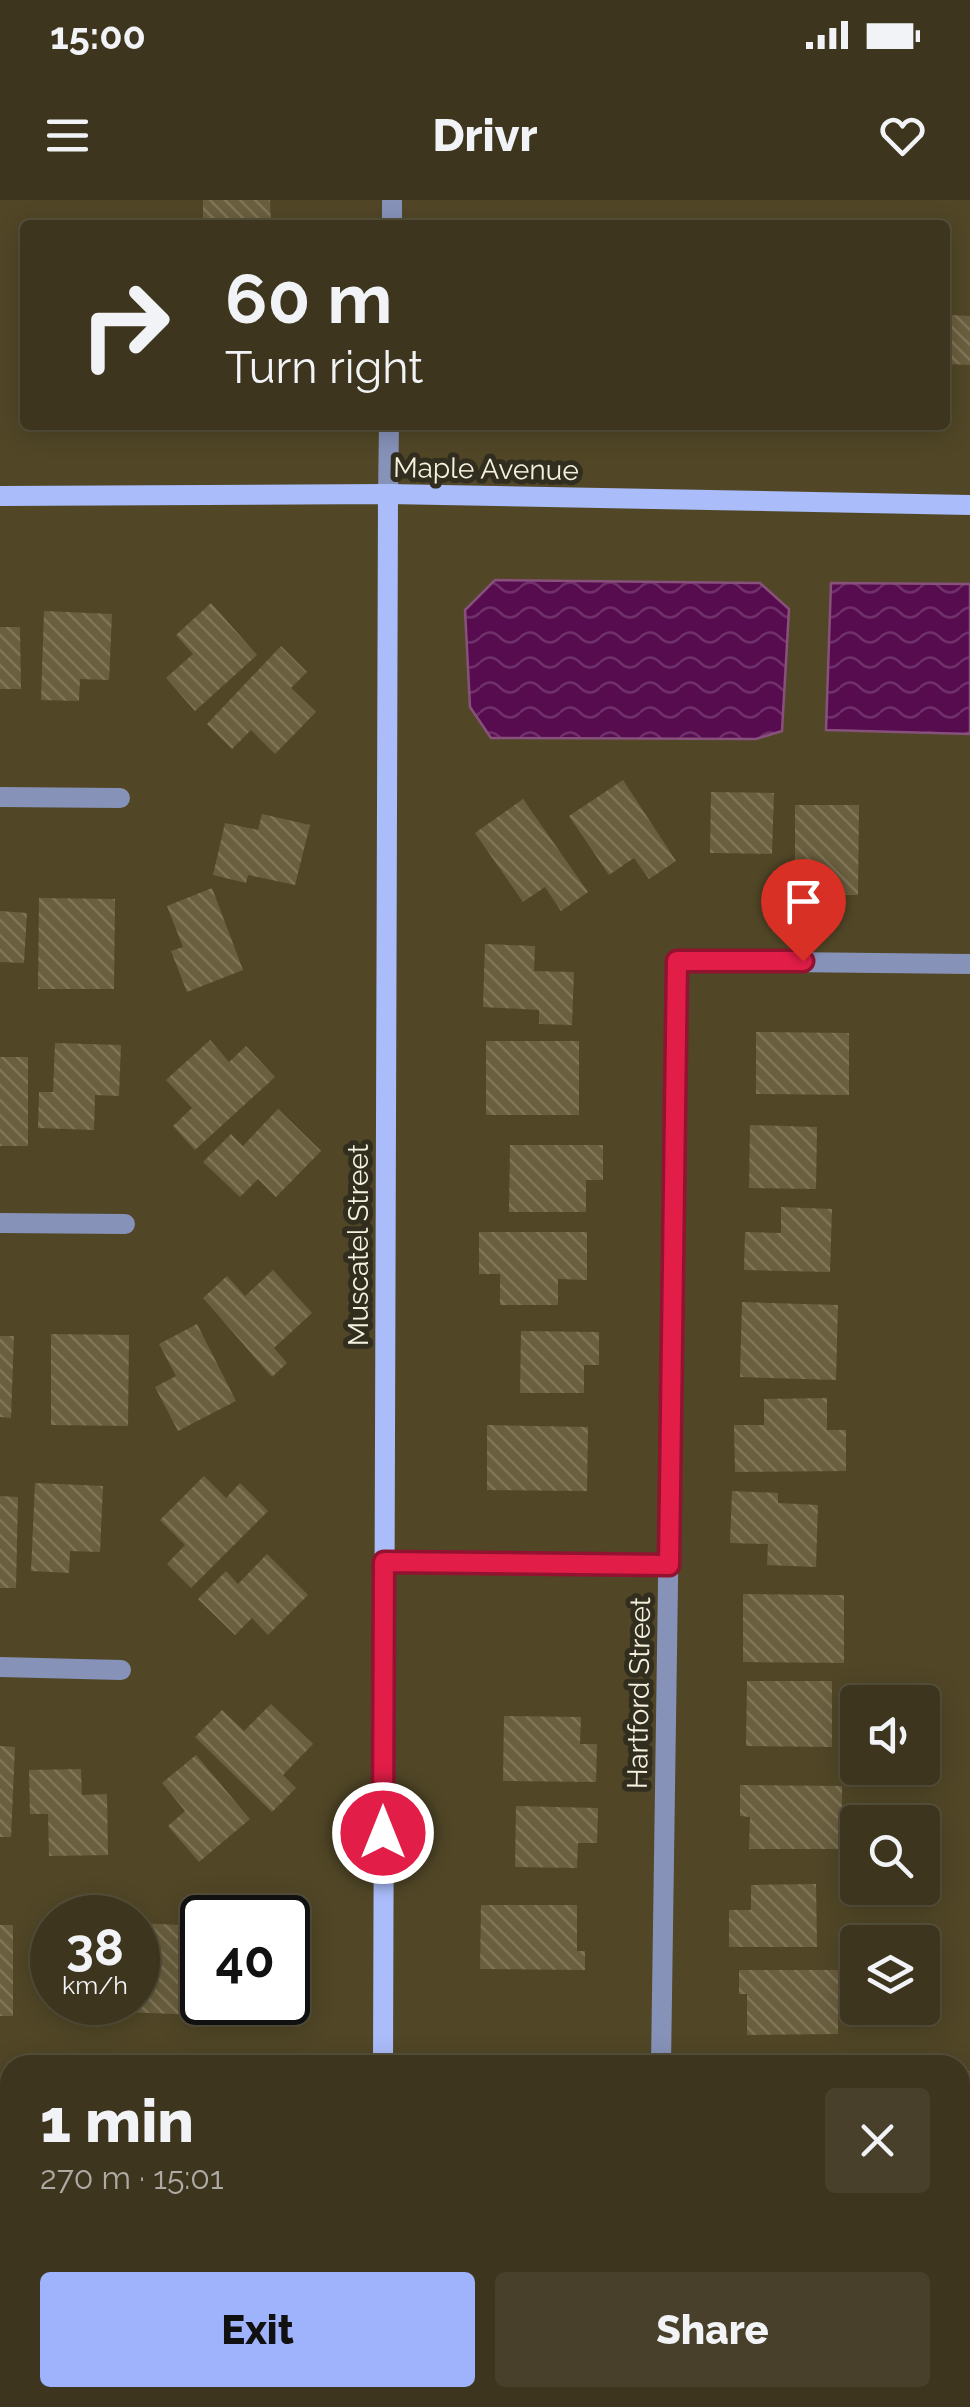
<!DOCTYPE html>
<html lang="en">
<head>
<meta charset="utf-8">
<style>
	body { margin:0; font-family:Raleway,sans-serif; background:#48402a; color:#f1f3f6; height:100vh; display:flex; flex-direction:column; font-size:38px; white-space:nowrap }
	* { box-sizing:border-box; margin:0 }
	p { font-size:32px; color:#adaba4 }
	.icon { flex:none; width:55px; height:55px; fill:none; stroke:currentColor; stroke-width:2; stroke-linecap:round; stroke-linejoin:round }
	.map { position:relative; flex:1; overflow:hidden }
	.drawer { position:absolute; left:0px; top:1855px; width:970px; height:352px; display:flex; flex-direction:column; background:#3d351d; border-radius:30px 30px 0 0; box-shadow:0 5px 25px #0003,0 0 0 2px #56503b }
	.drawer>* { flex:none }
	.banner { position:absolute; left:20px; top:20px; width:930px; height:210px; border-radius:10px; box-shadow:0 5px 25px #0003,0 0 0 2px #56503b; background:#3d351d; color:#f1f3f6; overflow:hidden }
	.fabs { position:absolute; left:840px; top:1485px; display:grid; gap:20px }
	.fabs a { display:grid; place-items:center; width:100px; height:100px; border-radius:10px; background:#3d351d; box-shadow:0 5px 25px #0003,0 0 0 2px #56503b; font-size:50px }
	.speed { position:absolute; left:30px; top:1695px; display:flex; gap:20px; font-size:50px; font-weight:700; text-align:center }
	.speed>* { display:grid; place-content:center; width:130px; height:130px; border-radius:50%; background:#3d351d; box-shadow:0 5px 25px #0003,0 0 0 2px #56503b; line-height:1 }
	.speed small { font-size:25px; font-weight:400 }
	.speed .limit { border:5px solid #111; border-radius:15px; background:#fff; color:#111 }
	.pin { position:absolute; display:grid; place-items:center; width:85px; height:85px; color:#fff; margin:-102px -42px; border-radius:50% 50% 50% 0; rotate:-45deg; box-shadow:0 0 10px #0007 }
	.pin .icon { rotate:45deg }
	.me { position:absolute; width:110px; margin:-55px; rotate:0deg; stroke-linejoin:round; filter:drop-shadow(0 0 8px #0008) }
	.turn { display:flex; align-items:center; gap:35px; height:210px; padding:0 40px; font-size:45px }
	.turn .icon { width:130px; height:130px; stroke-width:2.5 }
	.turn b { display:block; font-size:70px; line-height:85px }
	.round { display:grid; place-items:center; flex:none; width:105px; height:105px; border-radius:10px; background:#48402a }
	.head { display:flex; align-items:center; justify-content:space-between; height:170px; padding:0 40px }
	h1 { font-size:60px; font-weight:800; line-height:75px }
	.primary-button { display:flex; gap:20px; margin-top:auto; padding:20px 40px }
	.primary-button a { flex:1; height:115px; border-radius:10px; background:#9fb3fd; color:#111; font-size:40px; font-weight:800; line-height:115px; text-align:center }
	.primary-button a+a { background:#48402a; color:#f1f3f6 }
	.status { display:flex; justify-content:space-between; align-items:center; height:70px; padding:0 50px; background:#3d351d; direction:ltr }
	.status svg { height:28px; fill:currentColor }
	header { display:flex; justify-content:space-between; align-items:center; height:130px; padding:0 40px; background:#3d351d; font-size:45px; font-weight:800 }
	.map>svg:first-child { display:block }
	.water { fill:url(#water-waves); stroke:#87517b; stroke-width:2.5 }
	.building { fill:url(#building-back-hatch) }
	.lines { fill:none; stroke-linecap:round; stroke-linejoin:round }
	.street { stroke:#8792b9; stroke-width:20 }
	.secondary { stroke:#aabcf9; stroke-width:20 }
	.route-casing { stroke:#92132f; stroke-width:25 }
	.route { stroke:#e11d48; stroke-width:18 }
	.labels { text-anchor:middle; dominant-baseline:central; stroke-width:10; stroke-linejoin:round; paint-order:stroke }
	.street-label { font-size:28px; fill:#f6f1de; stroke:#322e1f }
</style>
</head>
<body>
<div class="status"><b>15:00</b><svg viewBox="0 0 49 12"><path d="M0 12V9h3v3zM5 12V6h3v6zM10 12V3h3v9zM15 12V0h3v12zM26 1h20v11H26zM47 4h2v5h-2z"/></svg></div>
<header><svg class="icon" aria-label="menu" viewBox="0 0 24 24"><path d="M4 6h16M4 12h16M4 18h16"/></svg>Drivr<svg class="icon" aria-label="heart" viewBox="0 0 24 24"><path d="M12 20l-8-8c-3-5 5-10 8-4 3-6 11-1 8 4z"/></svg></header>
<div class="map">
<svg width="970" height="2207" viewBox="0 0 970 2207">
	<defs>
		<pattern id="water-waves" width="16" height="10" patternUnits="userSpaceOnUse" patternTransform="scale(2.5)"><rect width="16" height="10" fill="#570c50"/><path d="M0 5q4-4 8 0t8 0" fill="none" stroke="#703069"/></pattern>
		<pattern id="building-back-hatch" width="6" height="6" patternUnits="userSpaceOnUse" patternTransform="scale(2.5)"><rect width="6" height="6" fill="#6a5f3e"/><path d="M-1 5l2 2M0 0l6 6M5-1l2 2" fill="none" stroke="#807659"/></pattern>
	</defs>
	<rect width="100%" height="100%" fill="#514727"/>
	<g class="water">
		<polygon points="495,380 760,383 789,409 782,531 756,539 491,538 470,507 465,410"/>
		<polygon points="831,383 970,384 970,534 826,530"/>
	</g>
	<g class="building">
		<polygon points="203,0 270,0 271,25 203,25"/>
		<polygon points="945,99 951,99 950,115 970,116 970,165 945,164"/>
		<polygon points="211,403 257,455 195,511 166,478 193,454 176,435"/>
		<polygon points="44,411 112,414 109,480 80,479 79,501 41,500"/>
		<polygon points="0,427 20,427 21,489 0,489"/>
		<polygon points="281,446 307,472 291,488 316,512 275,554 251,530 232,549 207,524"/>
		<polygon points="623,580 676,661 649,679 634,658 609,675 569,616"/>
		<polygon points="711,592 774,593 772,654 710,653"/>
		<polygon points="523,599 588,692 561,711 545,687 523,702 475,633"/>
		<polygon points="795,605 859,605 858,695 823,695 824,670 795,670"/>
		<polygon points="262,614 310,625 295,685 248,675 246,683 213,675 225,623 258,630"/>
		<polygon points="212,688 243,770 187,792 171,751 183,747 167,706"/>
		<polygon points="39,698 115,699 114,789 38,789"/>
		<polygon points="0,711 27,713 24,763 0,762"/>
		<polygon points="485,744 535,746 534,771 574,772 572,825 539,824 539,810 483,807"/>
		<polygon points="756,832 849,833 849,895 756,894"/>
		<polygon points="210,840 229,862 246,846 275,877 195,950 173,926 192,908 166,880"/>
		<rect x="486" y="841" width="93" height="74"/>
		<polygon points="55,843 121,845 119,896 95,895 94,930 38,928 39,892 53,892"/>
		<rect x="0" y="857" width="28" height="89"/>
		<polygon points="278,909 321,951 276,997 258,979 240,997 203,962 231,934 243,946"/>
		<polygon points="750,925 817,927 816,989 749,988"/>
		<polygon points="510,945 603,945 603,980 586,980 586,1012 509,1012"/>
		<polygon points="781,1007 832,1009 830,1072 744,1070 745,1032 781,1033"/>
		<polygon points="479,1032 587,1032 587,1080 558,1079 558,1105 500,1105 500,1074 479,1074"/>
		<polygon points="273,1070 312,1113 274,1148 287,1163 272,1177 203,1098 227,1076 245,1096"/>
		<polygon points="742,1102 838,1105 836,1180 740,1177"/>
		<polygon points="197,1124 236,1201 178,1231 155,1187 176,1176 159,1144"/>
		<polygon points="521,1131 599,1132 599,1165 584,1165 584,1193 520,1193"/>
		<polygon points="51,1134 129,1135 128,1226 51,1225"/>
		<polygon points="0,1136 14,1136 11,1218 0,1217"/>
		<polygon points="827,1198 827,1230 846,1230 846,1271 735,1272 734,1225 764,1225 764,1199"/>
		<polygon points="487,1225 588,1227 587,1291 487,1290"/>
		<polygon points="204,1276 226,1298 240,1283 268,1311 191,1388 167,1364 185,1345 160,1320"/>
		<polygon points="35,1283 103,1286 100,1352 70,1351 69,1373 31,1371"/>
		<polygon points="732,1291 778,1293 778,1303 818,1305 816,1367 767,1365 768,1344 730,1343"/>
		<polygon points="0,1296 18,1297 16,1388 0,1388"/>
		<polygon points="267,1354 308,1395 268,1435 252,1418 235,1435 198,1399 226,1371 238,1384"/>
		<polygon points="743,1394 844,1395 844,1463 743,1462"/>
		<polygon points="747,1481 832,1481 832,1547 746,1546"/>
		<polygon points="271,1504 313,1544 283,1575 296,1588 272,1612 195,1537 222,1510 244,1531"/>
		<polygon points="504,1516 581,1517 580,1544 597,1544 596,1582 503,1581"/>
		<polygon points="0,1546 15,1547 11,1637 0,1637"/>
		<polygon points="196,1555 250,1619 199,1662 168,1626 185,1611 162,1583"/>
		<polygon points="81,1569 82,1595 107,1594 108,1655 49,1656 48,1614 30,1614 29,1570"/>
		<polygon points="740,1585 842,1586 842,1649 749,1649 750,1617 740,1616"/>
		<polygon points="516,1606 598,1608 597,1643 578,1643 577,1668 515,1667"/>
		<polygon points="816,1684 817,1747 729,1747 729,1710 751,1710 751,1685"/>
		<rect x="76" y="1704" width="39" height="14"/>
		<polygon points="481,1705 577,1705 577,1751 585,1751 585,1770 480,1769"/>
		<rect x="44" y="1723" width="8" height="62"/>
		<polygon points="138,1723 202,1726 199,1815 123,1812 123,1802 138,1802"/>
		<rect x="0" y="1725" width="13" height="91"/>
		<rect x="288" y="1733" width="6" height="62"/>
		<polygon points="739,1770 838,1770 838,1834 747,1835 747,1794 739,1794"/>
		<rect x="59" y="1802" width="57" height="8"/>
		<polygon points="220,1802 262,1802 262,1822 220,1821"/>
		<rect x="743" y="1861" width="62" height="4"/>
		<rect x="960" y="1871" width="10" height="63"/>
		<rect x="960" y="1969" width="10" height="62"/>
		<rect x="0" y="1979" width="10" height="108"/>
		<polygon points="0,2154 5,2154 3,2206 0,2206"/>
		<rect x="24" y="2198" width="58" height="9"/>
		<polygon points="166,2198 233,2198 226,2207 179,2207"/>
		<polygon points="586,2198 645,2198 655,2207 577,2207"/>
		<rect x="690" y="2198" width="58" height="9"/>
		<rect x="786" y="2198" width="70" height="9"/>
		<polygon points="887,2198 955,2198 955,2207 886,2207"/>
	</g>
	<g class="lines">
		<g class="street">
			<polyline points="392,25 392,0"/>
			<polyline points="388,294 389,225"/>
			<polyline points="0,597 120,598"/>
			<polyline points="0,1023 125,1024"/>
			<polyline points="384,1362 669,1365"/>
			<polyline points="0,1467 121,1470"/>
			<polyline points="661,1865 677,761 970,764"/>
			<polyline points="0,1900 10,1900"/>
			<polyline points="960,2094 970,2094"/>
		</g>
		<g class="secondary">
			<polyline points="0,296 388,294 970,305"/>
			<polyline points="383,1865 388,294"/>
			<polyline points="379,2207 379,2198"/>
		</g>
	</g>
	<g class="lines">
		<defs>
			<polyline id="route" points="383,1633 384,1362 669,1365 677,761 803,761"/>
		</defs>
		<use href="#route" class="route-casing"/>
		<use href="#route" class="route"/>
	</g>
	<g class="labels">
		<g class="street-label">
			<text transform="translate(486 269) rotate(1)">Maple Avenue</text>
			<text transform="translate(358 1045) rotate(-90)">Muscatel Street</text>
			<text transform="translate(639 1493) rotate(-89)">Hartford Street</text>
		</g>
	</g>
</svg>
<div class="fabs">
<a><svg class="icon" aria-label="sound" viewBox="0 0 24 24"><path d="M4 9h4l5-4v14l-5-4H4zM17 9q2 3 0 6"/></svg></a>
<a><svg class="icon" aria-label="search" viewBox="0 0 24 24"><circle cx="10" cy="10" r="6"/><path d="M15 15l6 6"/></svg></a>
<a><svg class="icon" aria-label="layers" viewBox="0 0 24 24"><path d="M12 4l9 5-9 5-9-5zM3 14l9 5 9-5"/></svg></a>
</div>
<div class="speed"><div>38<small>km/h</small></div><div class="limit">40</div></div>
<div class="pin" style="left:803px;top:761px;background:#d93025"><svg class="icon" aria-label="arrive" viewBox="0 0 24 24"><path d="M6 21V4h12l-3 4 3 4H6"/></svg></div>
<svg class="me" style="left:383px;top:1633px" viewBox="-20 -20 40 40"><circle r="17" fill="#e11d48" stroke="#fff" stroke-width="3"/><path d="M0-11L8 9 0 5-8 9z" fill="#fff"/></svg>
<div class="banner">
<div class="turn"><svg class="icon" aria-label="right" viewBox="0 0 24 24"><path d="M7 20v-9h11M14 6l5 5-5 5"/></svg><div><b>60 m</b>Turn right</div></div>
</div>
<section class="drawer">
<div class="head"><div><h1>1 min</h1><p>270 m · 15:01</p></div><a class="round"><svg class="icon" aria-label="close" viewBox="0 0 24 24"><path d="M6 6l12 12M18 6L6 18"/></svg></a></div>
<div class="primary-button"><a>Exit</a><a>Share</a></div>
</section>
</div>
</body>
</html>
